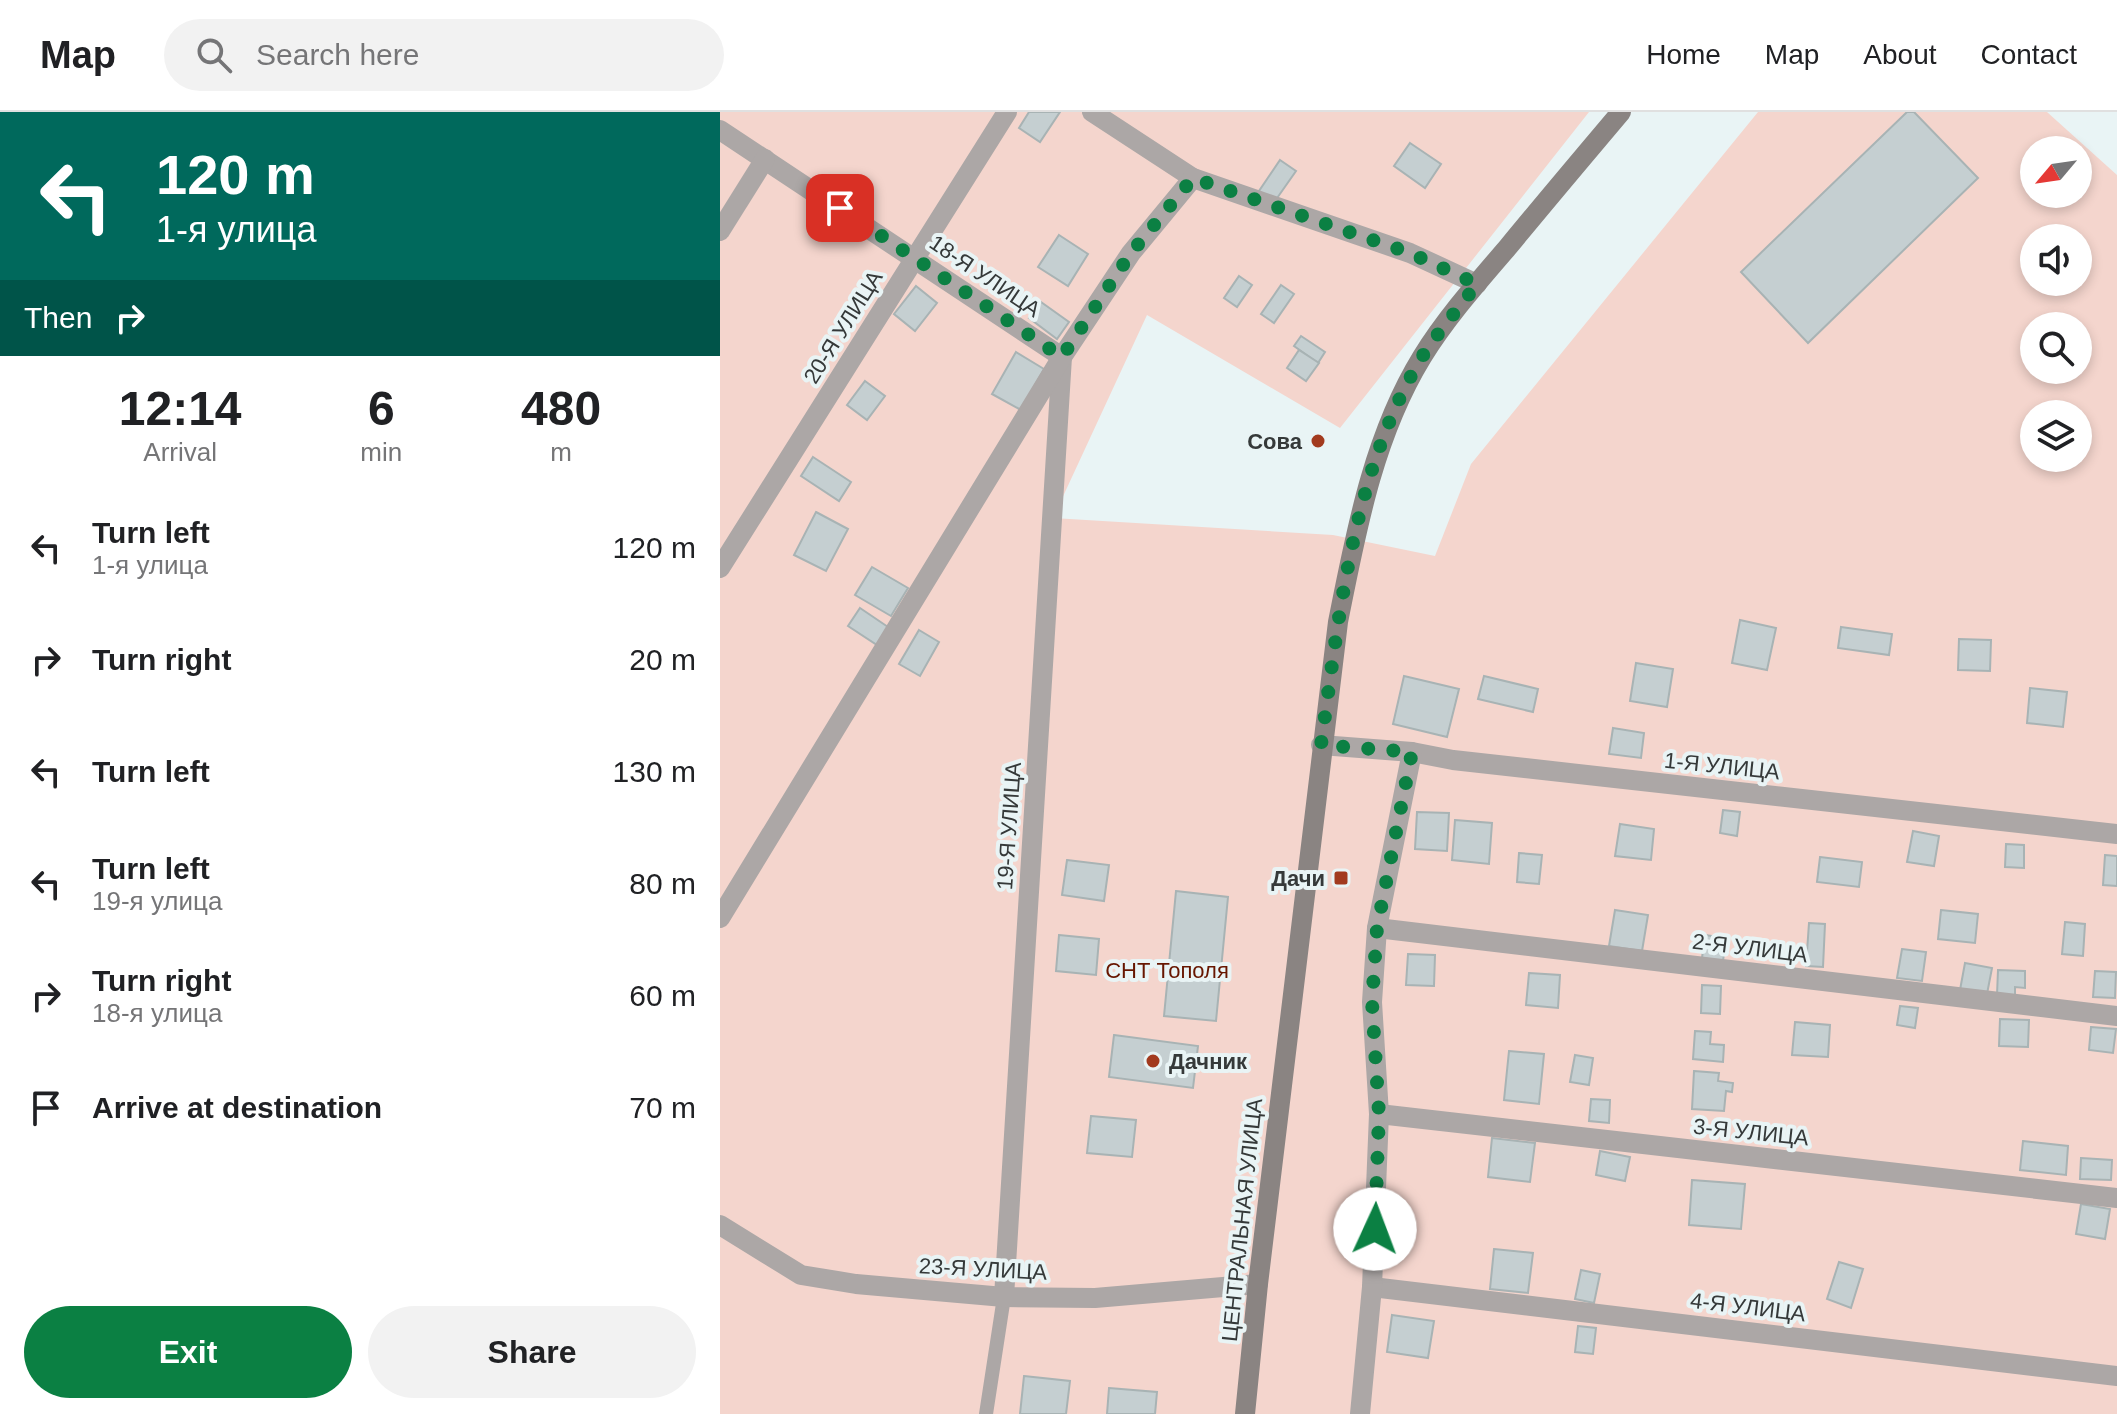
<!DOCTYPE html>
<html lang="en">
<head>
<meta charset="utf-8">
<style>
	body { margin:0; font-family:Arial,sans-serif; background:#f2f2f2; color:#202124; height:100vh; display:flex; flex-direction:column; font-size:30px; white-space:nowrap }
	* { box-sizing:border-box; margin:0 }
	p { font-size:26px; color:#757577 }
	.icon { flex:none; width:44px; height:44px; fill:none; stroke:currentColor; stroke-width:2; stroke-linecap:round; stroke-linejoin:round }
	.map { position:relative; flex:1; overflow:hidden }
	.side { display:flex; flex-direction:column; background:#fff; width:720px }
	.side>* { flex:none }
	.hud { background:#00695c; color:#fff; overflow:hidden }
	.needle { width:52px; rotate:241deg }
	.buttons { position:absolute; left:1300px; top:24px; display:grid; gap:16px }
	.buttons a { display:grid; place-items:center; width:72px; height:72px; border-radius:50%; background:#fff; box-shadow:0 4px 12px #0003; font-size:40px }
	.pin { position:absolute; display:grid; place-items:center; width:68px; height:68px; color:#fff; margin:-34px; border-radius:16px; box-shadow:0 4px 12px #0006 }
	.me { position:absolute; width:88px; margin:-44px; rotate:2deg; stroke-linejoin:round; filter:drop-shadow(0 0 6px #0008) }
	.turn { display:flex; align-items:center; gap:28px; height:168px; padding:0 24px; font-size:36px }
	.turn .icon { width:104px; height:104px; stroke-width:2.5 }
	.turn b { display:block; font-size:56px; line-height:68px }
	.then { display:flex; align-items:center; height:76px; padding:0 24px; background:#0003; gap:16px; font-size:30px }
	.eta { display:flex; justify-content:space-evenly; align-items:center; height:136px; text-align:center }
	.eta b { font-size:48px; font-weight:600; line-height:56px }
	.action { display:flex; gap:16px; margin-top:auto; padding:16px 24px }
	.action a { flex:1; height:92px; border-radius:48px; background:#0b8043; color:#fff; font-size:32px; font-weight:600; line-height:92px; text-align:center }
	.action a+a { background:#f2f2f2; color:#202124 }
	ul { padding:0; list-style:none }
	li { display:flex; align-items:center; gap:24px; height:112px; padding:0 24px }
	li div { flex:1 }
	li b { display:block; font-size:30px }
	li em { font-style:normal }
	header { display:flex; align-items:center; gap:48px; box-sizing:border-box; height:112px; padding:0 40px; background:#fff; border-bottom:2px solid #e0e0e0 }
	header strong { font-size:38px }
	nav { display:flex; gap:44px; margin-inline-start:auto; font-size:28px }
	.search { width:560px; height:72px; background:#f2f2f2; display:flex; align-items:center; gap:20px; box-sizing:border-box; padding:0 28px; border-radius:44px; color:#757577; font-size:30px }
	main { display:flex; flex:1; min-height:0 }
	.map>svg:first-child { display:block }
	.green { fill:#f4d5cd; fill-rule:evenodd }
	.building { fill:#c5cfd1; stroke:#a8b3b4; stroke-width:2 }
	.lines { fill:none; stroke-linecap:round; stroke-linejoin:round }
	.lane { stroke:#aca7a6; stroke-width:14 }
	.street { stroke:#aca7a6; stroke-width:20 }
	.secondary { stroke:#8a8482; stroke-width:20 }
	.route { stroke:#0b8043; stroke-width:14; stroke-dasharray:0 25.2 }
	.poi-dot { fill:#a23a1e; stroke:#e9f4f5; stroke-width:3 }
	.labels { text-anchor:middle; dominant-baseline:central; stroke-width:8; stroke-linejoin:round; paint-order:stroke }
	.street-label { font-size:22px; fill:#353939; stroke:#e9f4f5 }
	.poi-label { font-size:22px; font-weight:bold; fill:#353939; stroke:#e9f4f5; text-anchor:end }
	.park-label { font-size:22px; fill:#671600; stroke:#e9f4f5 }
</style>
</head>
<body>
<header>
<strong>Map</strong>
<div class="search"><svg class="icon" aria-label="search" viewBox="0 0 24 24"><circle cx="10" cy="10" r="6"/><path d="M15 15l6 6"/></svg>Search here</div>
<nav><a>Home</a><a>Map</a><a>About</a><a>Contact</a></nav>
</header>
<main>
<section class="side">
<div class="hud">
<div class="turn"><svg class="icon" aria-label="left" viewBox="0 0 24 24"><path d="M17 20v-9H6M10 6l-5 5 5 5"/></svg><div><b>120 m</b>1-я улица</div></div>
<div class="then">Then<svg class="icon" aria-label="right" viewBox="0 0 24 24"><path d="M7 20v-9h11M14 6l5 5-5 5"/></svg></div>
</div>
<div class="eta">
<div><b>12:14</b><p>Arrival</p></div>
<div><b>6</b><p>min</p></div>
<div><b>480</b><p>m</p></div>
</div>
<ul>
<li><svg class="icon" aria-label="left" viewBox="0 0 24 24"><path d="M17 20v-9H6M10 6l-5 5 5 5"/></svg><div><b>Turn left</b><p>1-я улица</p></div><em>120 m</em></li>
<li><svg class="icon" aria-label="right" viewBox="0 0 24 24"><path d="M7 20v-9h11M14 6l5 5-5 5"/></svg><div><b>Turn right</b></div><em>20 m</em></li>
<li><svg class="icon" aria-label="left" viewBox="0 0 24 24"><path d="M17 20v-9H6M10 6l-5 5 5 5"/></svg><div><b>Turn left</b></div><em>130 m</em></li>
<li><svg class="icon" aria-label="left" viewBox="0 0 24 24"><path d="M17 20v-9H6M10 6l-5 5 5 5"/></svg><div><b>Turn left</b><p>19-я улица</p></div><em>80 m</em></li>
<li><svg class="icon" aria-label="right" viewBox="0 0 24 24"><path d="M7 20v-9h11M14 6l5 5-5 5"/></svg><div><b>Turn right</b><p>18-я улица</p></div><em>60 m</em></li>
<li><svg class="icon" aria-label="arrive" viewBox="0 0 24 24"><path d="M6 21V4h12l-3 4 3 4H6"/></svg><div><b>Arrive at destination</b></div><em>70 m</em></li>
</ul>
<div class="action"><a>Exit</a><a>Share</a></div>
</section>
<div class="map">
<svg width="1397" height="1302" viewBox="0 0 1397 1302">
	<rect width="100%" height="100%" fill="#e9f4f5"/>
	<path class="green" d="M0 0H869L620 316 427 203 333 406 613 423 715 444 751 352 1038 0H1327L1397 63V1302H0ZM1314 38H1358V82H1314ZM1314 126H1358V170H1314ZM1314 214H1358V258H1314ZM1314 302H1358V346H1314Z"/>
	<g class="building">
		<polygon points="309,0 340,0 320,30 299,16"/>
		<polygon points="1187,0 1194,0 1258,66 1088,231 1021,160"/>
		<polygon points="690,31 721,52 705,76 674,54"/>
		<polygon points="560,48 576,59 555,89 539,79"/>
		<polygon points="339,123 368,142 348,174 318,155"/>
		<polygon points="519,164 532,173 517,195 504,186"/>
		<polygon points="561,173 574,182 554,211 541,202"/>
		<polygon points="196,174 217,191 195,219 174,202"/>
		<polygon points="321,190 349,210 337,227 309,206"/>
		<polygon points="581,224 605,240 598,251 574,234"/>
		<polygon points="579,238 599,251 586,269 567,256"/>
		<polygon points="296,240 324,257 301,298 272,282"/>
		<polygon points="145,269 165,284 147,308 127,293"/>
		<polygon points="93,345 131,370 119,389 81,364"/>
		<polygon points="96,400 128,417 106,459 74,443"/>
		<polygon points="152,455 188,476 171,504 135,483"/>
		<polygon points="140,496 168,515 157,533 128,514"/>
		<polygon points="1020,508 1056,516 1047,558 1012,551"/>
		<polygon points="1121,515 1172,522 1169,543 1118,536"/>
		<polygon points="199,518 219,530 200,564 179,552"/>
		<polygon points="1239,527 1271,528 1270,559 1238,558"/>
		<polygon points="916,551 953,557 947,595 910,589"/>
		<polygon points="684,564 739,577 727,625 673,612"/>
		<polygon points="764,564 818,577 813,600 758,587"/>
		<polygon points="1310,576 1347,580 1343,615 1307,611"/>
		<polygon points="893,616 924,621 921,646 889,642"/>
		<polygon points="1003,698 1020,700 1017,724 1000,721"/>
		<polygon points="697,700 729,701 727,739 695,737"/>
		<polygon points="735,708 772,711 769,752 732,748"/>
		<polygon points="900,712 934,717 931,748 895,744"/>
		<polygon points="1193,719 1219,724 1214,754 1187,750"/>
		<polygon points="1286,732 1304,733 1304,756 1285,755"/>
		<polygon points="799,741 822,743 819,772 797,770"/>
		<polygon points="1385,743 1397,744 1397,774 1383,773"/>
		<polygon points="1100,745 1142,750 1139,775 1097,770"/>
		<polygon points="347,748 389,753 384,789 342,783"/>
		<polygon points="456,779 508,785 496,909 444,904"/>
		<polygon points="895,798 928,803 922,839 889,834"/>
		<polygon points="1221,798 1258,802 1255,831 1218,827"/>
		<polygon points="1345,810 1365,812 1363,844 1342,842"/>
		<polygon points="1089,811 1105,812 1103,855 1086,854"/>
		<polygon points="339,823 379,827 376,863 336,859"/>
		<polygon points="985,823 1006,826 1003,849 982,846"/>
		<polygon points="1182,837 1206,840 1202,869 1177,866"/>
		<polygon points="688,842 715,843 714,874 686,873"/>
		<polygon points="1245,851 1272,856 1267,882 1240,878"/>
		<polygon points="1278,858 1305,859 1305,876 1295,875 1295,884 1277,883"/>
		<polygon points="1375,859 1396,860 1395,886 1373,885"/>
		<polygon points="809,861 840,863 838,896 806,893"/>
		<polygon points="982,873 1001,874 1000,902 981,901"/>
		<polygon points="1180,894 1198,896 1195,916 1177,913"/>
		<polygon points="1280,907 1309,908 1308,935 1279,934"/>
		<polygon points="1075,910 1110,913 1108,945 1072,943"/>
		<polygon points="1371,915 1396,917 1393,941 1369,938"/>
		<polygon points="975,919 991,920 990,932 1004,933 1003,950 973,947"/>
		<polygon points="394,923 478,934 473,976 389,965"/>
		<polygon points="789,939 824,942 819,992 784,988"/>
		<polygon points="855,943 873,946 869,973 850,970"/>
		<polygon points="974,959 999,961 998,969 1013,971 1012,980 1006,979 1004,999 972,997"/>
		<polygon points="871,987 890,988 889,1011 869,1009"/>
		<polygon points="371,1004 416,1008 412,1045 367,1041"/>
		<polygon points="772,1026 815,1031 810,1070 768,1065"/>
		<polygon points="1303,1029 1348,1034 1346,1063 1300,1058"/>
		<polygon points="880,1039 910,1045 905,1069 876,1063"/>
		<polygon points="1361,1046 1392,1048 1391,1068 1360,1067"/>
		<polygon points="972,1068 1025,1072 1021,1117 969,1113"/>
		<polygon points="1361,1092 1390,1097 1385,1127 1356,1122"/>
		<polygon points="774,1137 813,1141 808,1181 770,1177"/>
		<polygon points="1119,1150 1143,1157 1131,1196 1107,1187"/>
		<polygon points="861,1158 880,1162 874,1191 855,1187"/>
		<polygon points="672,1203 714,1209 708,1246 667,1240"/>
		<polygon points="858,1214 876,1216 873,1242 855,1240"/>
		<polygon points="304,1264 350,1269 346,1302 300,1302"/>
		<polygon points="389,1276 437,1280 435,1302 387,1302"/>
	</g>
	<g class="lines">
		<polyline class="lane" points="266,1302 284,1185"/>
		<g class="street">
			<polyline points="372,0 473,66 690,141 757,172"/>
			<polyline points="0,18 342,245 284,1185"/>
			<polyline points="0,119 45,47"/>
			<polyline points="0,456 287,0"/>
			<polyline points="601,633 692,640 733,648 1397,722"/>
			<polyline points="0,806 342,245 411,141 473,66"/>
			<polyline points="657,816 1397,904"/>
			<polyline points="659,1002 1397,1086"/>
			<polyline points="0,1113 81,1163 136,1172 284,1185 375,1186 538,1172"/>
			<polyline points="652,1175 1397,1264"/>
			<polyline points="640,1302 652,1175 659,1002 652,890 657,816 692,640"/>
		</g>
		<path class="secondary" d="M525 1302 538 1172 618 510C636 420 653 325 702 245 726 206 758 170 788 135 825 90 863 45 901 0"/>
	</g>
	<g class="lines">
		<path class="route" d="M120 96 342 245 411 141 473 66 690 141 757 172C739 196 718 220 702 245 633 358 619 505 601 633L692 640 657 816 652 890 659 1002 655 1117"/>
	</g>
	<g class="poi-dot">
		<circle cx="598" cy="329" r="8"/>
		<rect x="613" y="758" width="16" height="16" rx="4"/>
		<circle cx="433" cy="949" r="8"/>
	</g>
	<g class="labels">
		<g class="street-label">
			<text transform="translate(265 164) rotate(34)">18-Я УЛИЦА</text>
			<text transform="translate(123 215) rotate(-58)">20-Я УЛИЦА</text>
			<text transform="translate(1002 654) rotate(6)">1-Я УЛИЦА</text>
			<text transform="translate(289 714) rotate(-86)">19-Я УЛИЦА</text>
			<text transform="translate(1030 836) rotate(7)">2-Я УЛИЦА</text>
			<text transform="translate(1031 1020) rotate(6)">3-Я УЛИЦА</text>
			<text transform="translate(522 1108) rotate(-84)">ЦЕНТРАЛЬНАЯ УЛИЦА</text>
			<text transform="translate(263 1157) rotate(3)">23-Я УЛИЦА</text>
			<text transform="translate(1028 1195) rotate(7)">4-Я УЛИЦА</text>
		</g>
		<g class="poi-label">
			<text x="582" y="329">Сова</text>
			<text x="605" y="766">Дачи</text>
			<text x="449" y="949" text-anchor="start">Дачник</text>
		</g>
		<g class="park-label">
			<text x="447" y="858">СНТ Тополя</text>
		</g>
	</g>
</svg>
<div class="buttons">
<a><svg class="needle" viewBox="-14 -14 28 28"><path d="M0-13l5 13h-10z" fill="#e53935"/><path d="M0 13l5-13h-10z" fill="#757577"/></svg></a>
<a><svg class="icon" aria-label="sound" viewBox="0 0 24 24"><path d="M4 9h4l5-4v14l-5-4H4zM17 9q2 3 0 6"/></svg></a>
<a><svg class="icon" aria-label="search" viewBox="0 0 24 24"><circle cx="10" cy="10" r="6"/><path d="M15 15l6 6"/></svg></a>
<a><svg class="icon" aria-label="layers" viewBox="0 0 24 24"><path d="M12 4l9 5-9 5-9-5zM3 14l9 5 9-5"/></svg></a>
</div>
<div class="pin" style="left:120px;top:96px;background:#d93025"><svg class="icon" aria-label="arrive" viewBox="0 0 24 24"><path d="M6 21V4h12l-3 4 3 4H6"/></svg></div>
<svg class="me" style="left:655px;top:1117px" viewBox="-20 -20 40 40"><circle r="19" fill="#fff"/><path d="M0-13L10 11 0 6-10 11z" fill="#0b8043"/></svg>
</div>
</main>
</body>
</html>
